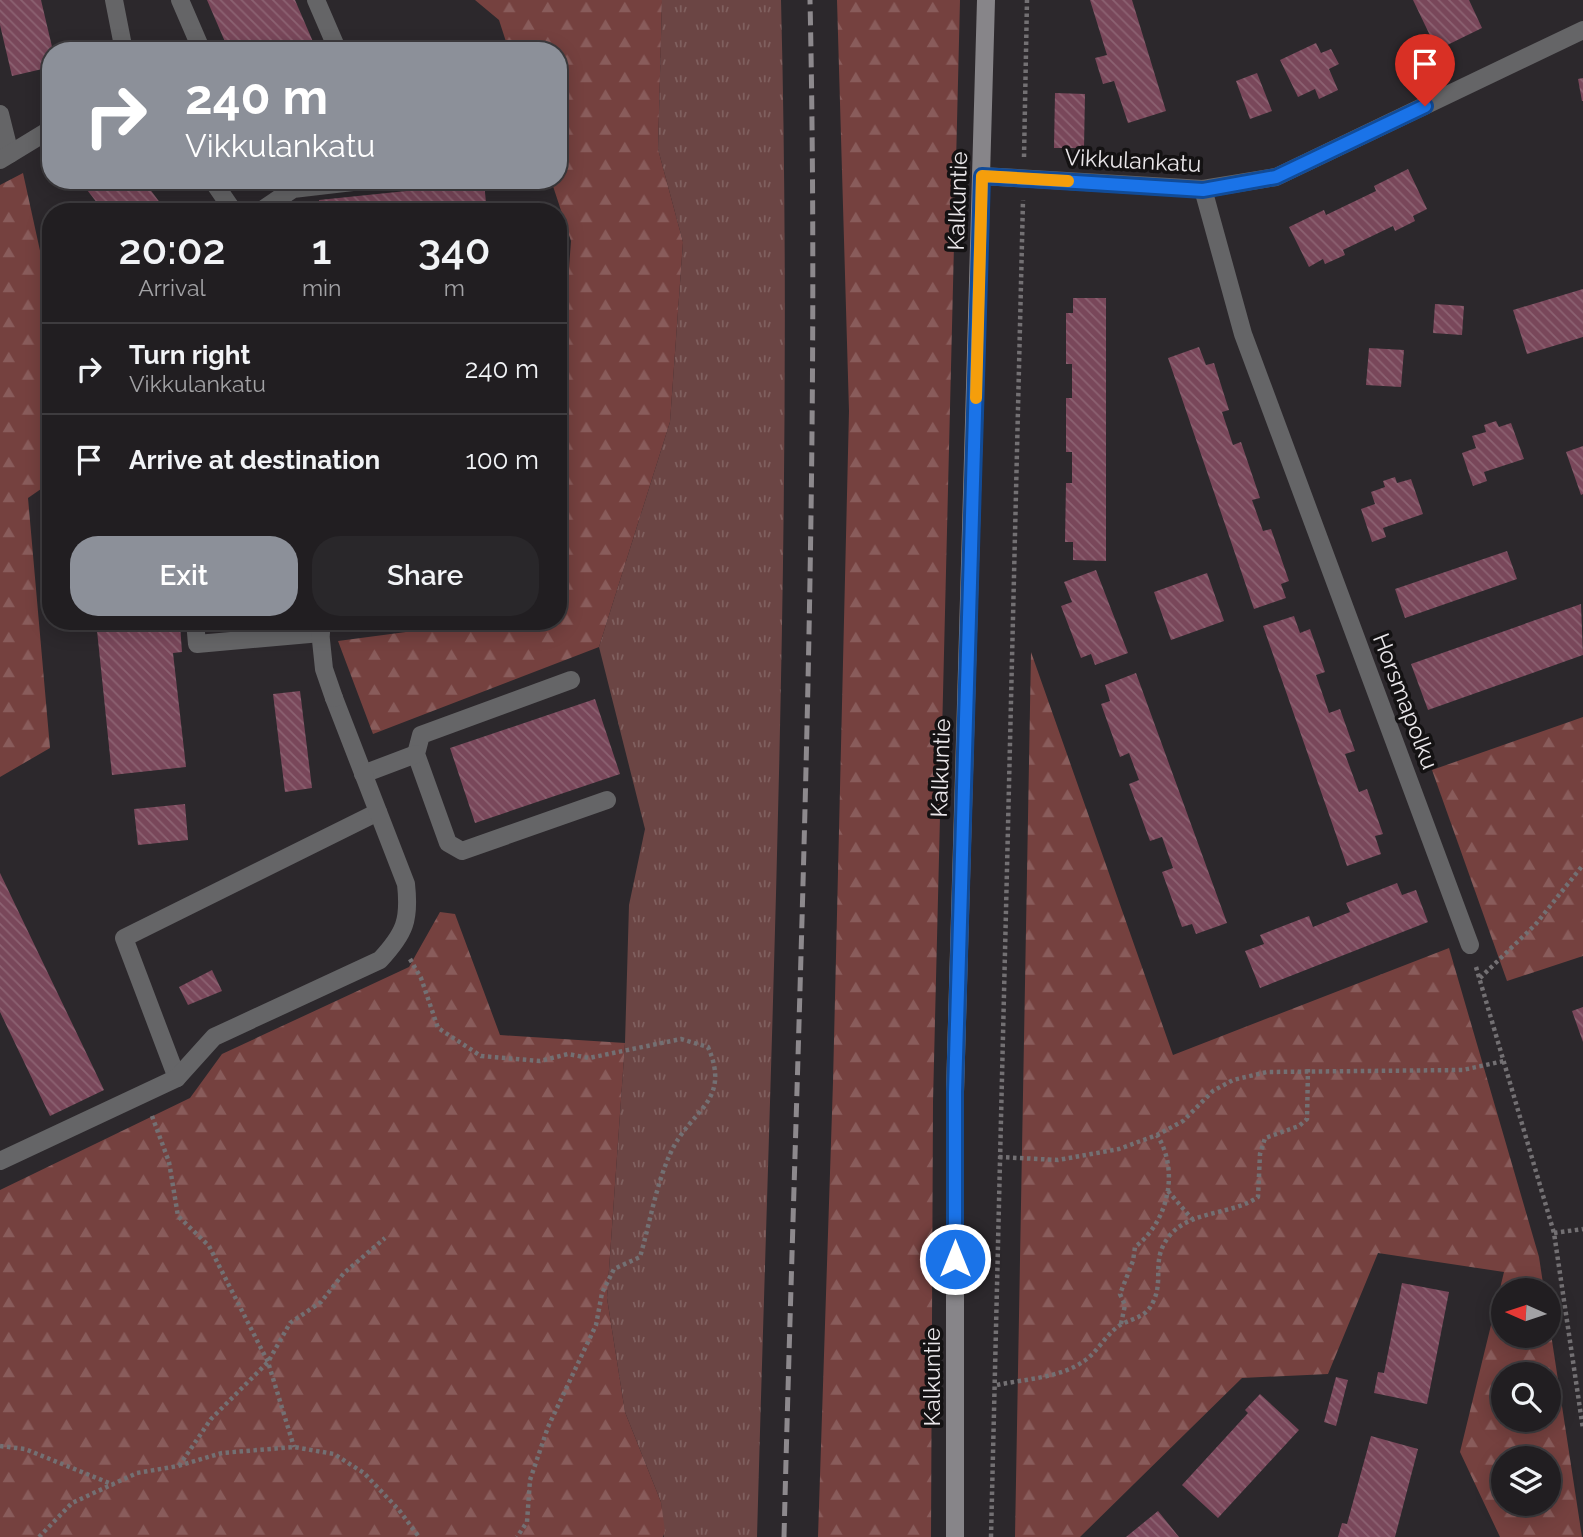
<!DOCTYPE html>
<html lang="en">
<head>
<meta charset="utf-8">
<style>
	body { margin:0; font-family:Raleway,sans-serif; background:#29272a; color:#f1f3f6; height:100vh; display:flex; flex-direction:column; font-size:26px; white-space:nowrap }
	* { box-sizing:border-box; margin:0 }
	p { font-size:23px; color:#a2a2a5 }
	.icon { flex:none; width:38px; height:38px; fill:none; stroke:currentColor; stroke-width:2; stroke-linecap:round; stroke-linejoin:round }
	.map { position:relative; flex:1; overflow:hidden }
	.drawer { position:absolute; left:42px; top:203px; width:525px; height:427px; display:flex; flex-direction:column; background:#211e21; border-radius:28px; box-shadow:0 4px 18px #0003,0 0 0 2px #3e3c3f }
	.drawer>* { flex:none }
	.hud { position:absolute; left:42px; top:42px; width:525px; height:147px; border-radius:28px; box-shadow:0 4px 18px #0003,0 0 0 2px #3e3c3f; background:#8c9099; color:#fff; overflow:hidden }
	.needle { width:46px; rotate:273deg }
	.fabs { position:absolute; left:1491px; top:1278px; display:grid; gap:14px }
	.fabs a { display:grid; place-items:center; width:70px; height:70px; border-radius:50%; background:#211e21; box-shadow:0 4px 18px #0003,0 0 0 2px #3e3c3f; font-size:35px }
	.pin { position:absolute; display:grid; place-items:center; width:60px; height:60px; color:#fff; margin:-72px -30px; border-radius:50% 50% 50% 0; rotate:-45deg; box-shadow:0 0 7px #0007 }
	.pin .icon { rotate:45deg }
	.me { position:absolute; width:77px; margin:-38px; rotate:0deg; stroke-linejoin:round; filter:drop-shadow(0 0 5px #0008) }
	.turn { display:flex; align-items:center; gap:24px; height:147px; padding:0 28px; font-size:32px }
	.turn .icon { width:91px; height:91px; stroke-width:2.5 }
	.turn b { display:block; font-size:49px; line-height:60px }
	.eta { display:flex; justify-content:space-evenly; align-items:center; height:119px; text-align:center }
	.eta b { font-size:42px; font-weight:600; line-height:49px }
	.button { display:flex; gap:14px; margin-top:auto; padding:14px 28px }
	.button a { flex:1; height:80px; border-radius:28px; background:#8c9099; color:#fff; font-size:28px; font-weight:600; line-height:80px; text-align:center }
	.button a+a { background:#29272a; color:#f1f3f6 }
	ul { padding:0; list-style:none }
	li { display:flex; align-items:center; gap:21px; height:91px; padding:0 28px; border-top:2px solid #3e3c3f }
	li div { flex:1 }
	li b { display:block; font-size:26px }
	li em { font-style:normal }
	.map>svg:first-child { display:block }
	.grass { fill:url(#grass-tufts) }
	.forest { fill:url(#forest-firs); fill-rule:evenodd }
	.building { fill:url(#building-back-hatch) }
	.lines { fill:none; stroke-linecap:round; stroke-linejoin:round }
	.path { stroke:#737073; stroke-width:4.5; stroke-dasharray:3.5 3.5; stroke-linecap:butt }
	.lane { stroke:#656567; stroke-width:18 }
	.street { stroke:#656567; stroke-width:18 }
	.secondary { stroke:#878589; stroke-width:18 }
	.rail { stroke:#8d898d; stroke-width:5; stroke-dasharray:14 7; stroke-linecap:butt }
	.route-casing { stroke:#114b97; stroke-width:18 }
	.route { stroke:#1a73e8; stroke-width:12 }
	.slow { stroke:#f59e0b; stroke-width:12 }
	.labels { text-anchor:middle; dominant-baseline:central; stroke-width:7; stroke-linejoin:round; paint-order:stroke }
	.street-label { font-size:23px; fill:#eae7ea; stroke:#141213 }
</style>
</head>
<body>
<div class="map">
<svg width="1583" height="1537" viewBox="0 0 1583 1537">
	<defs>
		<pattern id="grass-tufts" width="24" height="20" patternUnits="userSpaceOnUse" patternTransform="scale(1.75)"><rect width="24" height="20" fill="#6b4544"/><path d="M3 7l-1-3M5 7V3M7 7l1-3M15 17l-1-3M17 17v-4M19 17l1-3" fill="none" stroke="#80605f"/></pattern>
		<pattern id="forest-firs" width="22" height="20" patternUnits="userSpaceOnUse" patternTransform="scale(1.75)"><rect width="22" height="20" fill="#75413f"/><path d="M5 1l3.5 6h-7zM16 11l3.5 6h-7z" fill="#895c5b"/></pattern>
		<pattern id="building-back-hatch" width="6" height="6" patternUnits="userSpaceOnUse" patternTransform="scale(1.75)"><rect width="6" height="6" fill="#79475a"/><path d="M-1 5l2 2M0 0l6 6M5-1l2 2" fill="none" stroke="#8c6272"/></pattern>
	</defs>
	<rect width="100%" height="100%" fill="#2c282c"/>
	<path class="grass" d="M662 0H781C794 512 771 1025 757 1537H664L661 1502 625 1412 607 1298 625 1043 629 905 645 829 599 647 670 422 683 242 658 149Z"/>
	<g class="forest">
		<polygon points="475,0 662,0 658,149 683,242 670,422 599,647 373,734 338,641 489,621 558,621 558,415 571,241 551,180 558,180 558,51 509,51 499,20"/>
		<polygon points="837,0 960,0 933,1102 931,1537 818,1537 833,1082 849,411"/>
		<polygon points="23,173 51,301 51,482 28,498 50,748 0,777 0,185"/>
		<path d="M1031 652 1173 1055 1449 948 1539 1257 1544 1290H1503V1335H1549V1321L1582 1537H1500L1460 1452 1504 1272 1378 1253 1328 1374 1242 1378 1080 1537H1015ZM1503 1374H1549V1419H1503ZM1503 1458H1549V1503H1503Z"/>
		<polygon points="1583,717 1583,956 1507,981 1432,770"/>
		<polygon points="440,912 455,914 500,1035 625,1043 607,1298 625,1412 661,1502 665,1531 663,1537 0,1537 0,1190 190,1098 222,1054 409,967"/>
	</g>
	<g class="building">
		<polygon points="0,0 41,0 53,51 51,51 51,67 12,76 0,25"/>
		<polygon points="207,0 295,0 317,51 229,51"/>
		<polygon points="1090,0 1132,0 1166,111 1128,123 1114,81 1103,84 1095,58 1107,55"/>
		<polygon points="1413,0 1469,0 1482,28 1437,50"/>
		<polygon points="1316,43 1321,53 1331,49 1339,64 1329,69 1338,90 1319,99 1315,89 1298,97 1280,60"/>
		<polygon points="1257,73 1272,111 1250,119 1236,81"/>
		<polygon points="1583,78 1583,101 1582,101 1578,79"/>
		<polygon points="1055,93 1085,94 1084,148 1054,148"/>
		<polygon points="1408,169 1427,209 1413,216 1415,221 1395,231 1393,226 1343,250 1345,255 1325,264 1323,259 1309,267 1289,227 1324,210 1326,215 1376,191 1374,186"/>
		<polygon points="83,180 143,180 167,212 104,212 81,182"/>
		<polygon points="484,183 487,212 320,212 319,200"/>
		<polygon points="1583,289 1583,337 1527,354 1513,310"/>
		<polygon points="1073,298 1106,298 1106,561 1073,560 1073,542 1065,542 1066,483 1072,483 1072,452 1066,452 1066,398 1072,398 1072,364 1066,364 1066,313 1073,313"/>
		<polygon points="1435,304 1464,306 1462,335 1433,333"/>
		<polygon points="1199,347 1206,365 1214,363 1229,410 1222,412 1233,445 1241,442 1260,498 1252,500 1263,531 1271,529 1289,581 1281,584 1286,598 1254,609 1168,358"/>
		<polygon points="1369,348 1404,350 1401,387 1366,385"/>
		<polygon points="1496,421 1499,427 1511,423 1524,459 1484,472 1487,481 1473,486 1462,453 1476,448 1472,436 1486,432 1484,425"/>
		<polygon points="1583,446 1583,494 1581,495 1566,452"/>
		<polygon points="1395,477 1397,483 1411,479 1423,514 1383,528 1386,537 1372,542 1361,509 1375,504 1371,492 1385,487 1383,481"/>
		<polygon points="1507,551 1517,579 1405,618 1395,589"/>
		<polygon points="1096,570 1128,653 1095,665 1091,654 1081,658 1061,606 1072,602 1064,582"/>
		<polygon points="1207,573 1224,621 1171,640 1154,592"/>
		<polygon points="1581,604 1583,655 1428,710 1411,664"/>
		<polygon points="1294,616 1300,633 1310,629 1325,672 1316,675 1329,713 1340,709 1355,751 1345,754 1359,792 1367,789 1383,834 1375,836 1381,854 1347,866 1263,626"/>
		<polygon points="96,621 170,621 171,626 180,625 182,652 173,653 186,767 112,775"/>
		<polygon points="1136,673 1227,923 1196,934 1192,924 1182,927 1162,872 1173,868 1162,837 1150,841 1129,784 1139,780 1129,753 1120,757 1101,704 1110,701 1105,685"/>
		<polygon points="300,691 312,788 285,792 273,694"/>
		<polygon points="595,699 620,774 475,823 450,748"/>
		<polygon points="185,804 188,840 138,845 134,809"/>
		<polygon points="0,873 104,1090 50,1116 0,1012"/>
		<polygon points="1397,883 1402,895 1416,890 1428,922 1260,988 1245,951 1264,944 1260,935 1309,916 1313,927 1350,912 1346,903"/>
		<polygon points="212,970 222,991 188,1005 179,987"/>
		<polygon points="1583,1007 1583,1042 1572,1011"/>
		<polygon points="1402,1283 1449,1292 1427,1404 1374,1393 1378,1372 1384,1373"/>
		<polygon points="1336,1377 1348,1380 1336,1426 1324,1422"/>
		<polygon points="1260,1394 1299,1430 1218,1518 1182,1485 1248,1413 1245,1410"/>
		<polygon points="1371,1436 1418,1449 1395,1537 1338,1537 1342,1523 1347,1524"/>
		<polygon points="1158,1511 1179,1537 1126,1537"/>
	</g>
	<g class="lines">
		<g class="path">
			<polyline points="1024,157 1027,0"/>
			<path d="M410 959 421 978 438 1028 481 1056 540 1061 568 1054 589 1058 681 1039 708 1047C732 1102 690 1110 671 1152 656 1184 650 1223 640 1257L614 1269 602 1293 596 1325 548 1427 530 1480 527 1522 517 1537"/>
			<polyline points="1476,967 1554,1233 1583,1429"/>
			<polyline points="1480,978 1535,925 1583,865"/>
			<polyline points="152,1116 169,1162 178,1216 209,1246 268,1362 294,1447"/>
			<polyline points="999,1157 1058,1160 1119,1149 1157,1135 1183,1121 1213,1091 1233,1080 1267,1072 1463,1070 1504,1061"/>
			<polyline points="1168,1191 1192,1219"/>
			<polyline points="1554,1233 1583,1229"/>
			<path d="M1121 1324 1125 1305 1120 1294 1133 1261 1135 1247C1168 1222 1180 1171 1157 1135"/>
			<path d="M997 1385C1025 1379 1060 1378 1084 1361 1098 1352 1107 1332 1122 1324 1136 1317 1147 1317 1154 1300 1164 1277 1150 1258 1171 1234 1193 1210 1232 1215 1258 1197L1260 1154 1265 1138 1299 1126 1307 1119 1308 1069"/>
			<polyline points="0,1446 25,1449 114,1485"/>
			<polyline points="179,1466 211,1419 268,1362 290,1323 321,1302 344,1273 385,1238"/>
			<polyline points="39,1537 72,1503 137,1473 178,1466 222,1453 294,1447 334,1454 364,1473 399,1510 419,1537"/>
			<polyline points="991,1537 1023,200"/>
		</g>
		<g class="lane">
			<polyline points="180,0 202,51"/>
			<polyline points="316,0 338,51"/>
			<polyline points="0,114 10,154"/>
			<polyline points="259,212 293,189 370,180"/>
			<polyline points="195,621 197,644 321,633"/>
			<polyline points="571,680 421,735 416,754 448,843 462,851 607,800"/>
			<polyline points="363,774 416,754"/>
			<polyline points="177,1078 124,938 378,812"/>
			<path d="M0 1161 177 1078 214 1037 380 960C405 933 410 920 406 884L334 698"/>
		</g>
		<g class="street">
			<polyline points="114,0 124,51"/>
			<polyline points="0,160 51,129"/>
			<polyline points="982,176 1203,189 1276,177 1583,30"/>
			<polyline points="212,180 234,212"/>
			<polyline points="1203,189 1243,334 1470,945"/>
			<polyline points="319,621 324,669 334,698"/>
		</g>
		<polyline class="secondary" points="955,1537 955,1092 986,0"/>
		<path class="rail" d="M784 1537C797 1025 821 512 810 0"/>
	</g>
	<g class="lines">
		<defs>
			<polyline id="route" points="955,1259 955,1092 982,176 1203,190 1276,177 1425,106"/>
		</defs>
		<use href="#route" class="route-casing"/>
		<use href="#route" class="route"/>
		<polyline class="slow" points="976,398 982,176 1068,181"/>
	</g>
	<g class="labels">
		<g class="street-label">
			<text transform="translate(1133 160) rotate(3)">Vikkulankatu</text>
			<text transform="translate(957 201) rotate(-88)">Kalkuntie</text>
			<text transform="translate(1406 701) rotate(69)">Horsmapolku</text>
			<text transform="translate(940 768) rotate(-88)">Kalkuntie</text>
			<text transform="translate(931 1377) rotate(-90)">Kalkuntie</text>
		</g>
	</g>
</svg>
<div class="fabs">
<a><svg class="needle" viewBox="-14 -14 28 28"><path d="M0-13l5 13h-10z" fill="#e53935"/><path d="M0 13l5-13h-10z" fill="#a2a2a5"/></svg></a>
<a><svg class="icon" aria-label="search" viewBox="0 0 24 24"><circle cx="10" cy="10" r="6"/><path d="M15 15l6 6"/></svg></a>
<a><svg class="icon" aria-label="layers" viewBox="0 0 24 24"><path d="M12 4l9 5-9 5-9-5zM3 14l9 5 9-5"/></svg></a>
</div>
<div class="pin" style="left:1425px;top:106px;background:#d93025"><svg class="icon" aria-label="arrive" viewBox="0 0 24 24"><path d="M6 21V4h12l-3 4 3 4H6"/></svg></div>
<svg class="me" style="left:955px;top:1259px" viewBox="-20 -20 40 40"><circle r="17" fill="#1a73e8" stroke="#fff" stroke-width="3"/><path d="M0-11L8 9 0 5-8 9z" fill="#fff"/></svg>
<div class="hud">
<div class="turn"><svg class="icon" aria-label="right" viewBox="0 0 24 24"><path d="M7 20v-9h11M14 6l5 5-5 5"/></svg><div><b>240 m</b>Vikkulankatu</div></div>
</div>
<section class="drawer">
<div class="eta">
<div><b>20:02</b><p>Arrival</p></div>
<div><b>1</b><p>min</p></div>
<div><b>340</b><p>m</p></div>
</div>
<ul>
<li><svg class="icon" aria-label="right" viewBox="0 0 24 24"><path d="M7 20v-9h11M14 6l5 5-5 5"/></svg><div><b>Turn right</b><p>Vikkulankatu</p></div><em>240 m</em></li>
<li><svg class="icon" aria-label="arrive" viewBox="0 0 24 24"><path d="M6 21V4h12l-3 4 3 4H6"/></svg><div><b>Arrive at destination</b></div><em>100 m</em></li>
</ul>
<div class="button"><a>Exit</a><a>Share</a></div>
</section>
</div>
</body>
</html>
